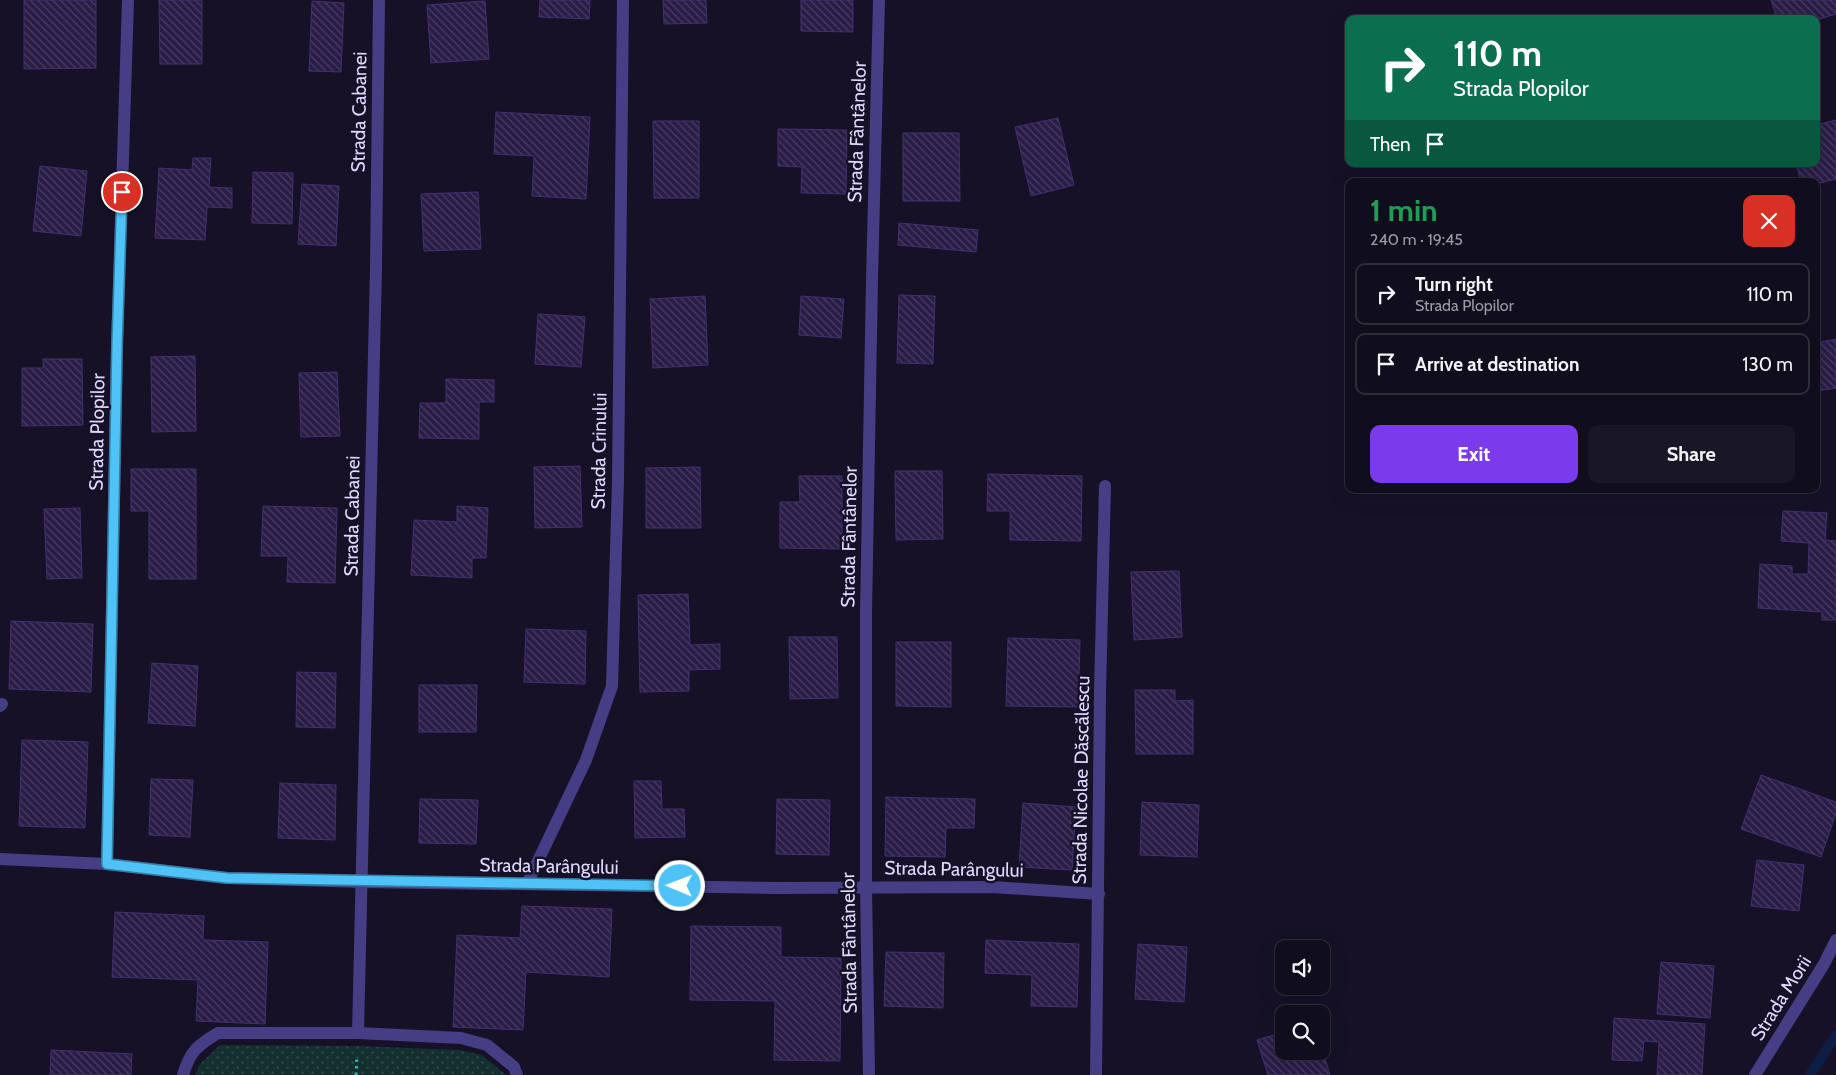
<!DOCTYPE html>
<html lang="en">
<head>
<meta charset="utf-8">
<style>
	body { margin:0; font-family:Cabin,sans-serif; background:#191626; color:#f1f3f6; height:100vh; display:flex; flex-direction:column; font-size:19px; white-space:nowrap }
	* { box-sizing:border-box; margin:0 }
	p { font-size:16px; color:#9c9ca4 }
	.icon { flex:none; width:28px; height:28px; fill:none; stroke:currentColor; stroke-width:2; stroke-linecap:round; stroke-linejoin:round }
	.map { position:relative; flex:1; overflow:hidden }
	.side { position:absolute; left:1345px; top:178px; width:475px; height:315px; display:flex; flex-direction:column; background:#100d1d; border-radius:10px; box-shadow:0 5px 20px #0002,0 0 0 1px #302d3b }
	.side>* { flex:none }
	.hud { position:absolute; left:1345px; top:15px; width:475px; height:152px; border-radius:10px; box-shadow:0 5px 20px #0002,0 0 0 1px #302d3b; background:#0b6e4f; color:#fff; overflow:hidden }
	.tools { position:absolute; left:1275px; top:940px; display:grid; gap:10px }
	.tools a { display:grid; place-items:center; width:55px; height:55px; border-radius:10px; background:#100d1d; box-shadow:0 5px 20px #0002,0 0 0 1px #302d3b; font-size:25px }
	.pin { position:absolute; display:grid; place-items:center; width:42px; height:42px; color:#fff; margin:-21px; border:2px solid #fff; border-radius:50%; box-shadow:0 1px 5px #0007 }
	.me { position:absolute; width:55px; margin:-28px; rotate:271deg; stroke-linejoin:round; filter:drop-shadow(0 0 4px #0008) }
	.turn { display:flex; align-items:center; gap:18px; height:105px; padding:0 25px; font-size:22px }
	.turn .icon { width:65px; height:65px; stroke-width:2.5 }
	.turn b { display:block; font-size:35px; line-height:42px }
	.then { display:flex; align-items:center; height:48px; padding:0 25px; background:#0003; gap:10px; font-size:19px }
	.round { display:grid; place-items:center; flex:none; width:52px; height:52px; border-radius:10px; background:#191626 }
	.headline { display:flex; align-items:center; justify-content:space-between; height:85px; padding:0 25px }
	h1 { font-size:30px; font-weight:700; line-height:38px; color:#1e9e55 }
	.button { display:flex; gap:10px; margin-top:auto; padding:10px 25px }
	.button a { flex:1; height:58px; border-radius:10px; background:#7c3aed; color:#fff; font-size:20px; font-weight:700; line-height:58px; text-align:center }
	.button a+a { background:#191626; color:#f1f3f6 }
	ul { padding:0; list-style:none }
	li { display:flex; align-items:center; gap:15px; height:62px; margin:0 10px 8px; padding:0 15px; border:2px solid #302d3b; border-radius:10px }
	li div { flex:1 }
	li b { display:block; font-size:19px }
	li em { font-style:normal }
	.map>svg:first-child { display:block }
	.green { fill:url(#green-dots) }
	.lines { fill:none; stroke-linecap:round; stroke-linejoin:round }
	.stream { stroke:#0d1d44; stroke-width:10 }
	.building { fill:url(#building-back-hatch); stroke:#423072 }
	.path { stroke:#35b3b4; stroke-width:3; stroke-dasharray:2.5 4; stroke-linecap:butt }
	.street { stroke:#453e84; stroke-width:12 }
	.route-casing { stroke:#337fa1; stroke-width:12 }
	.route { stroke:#4fc3f7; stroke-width:9 }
	.labels { text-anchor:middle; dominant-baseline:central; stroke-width:5; stroke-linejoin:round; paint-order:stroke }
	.street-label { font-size:19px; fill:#dfd8fd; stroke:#161127 }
</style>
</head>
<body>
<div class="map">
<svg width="1836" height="1075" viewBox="0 0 1836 1075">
	<defs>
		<pattern id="green-dots" width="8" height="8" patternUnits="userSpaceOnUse" patternTransform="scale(1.25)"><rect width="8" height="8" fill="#142f30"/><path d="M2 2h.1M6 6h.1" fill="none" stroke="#364c4f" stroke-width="1.8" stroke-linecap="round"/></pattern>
		<pattern id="building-back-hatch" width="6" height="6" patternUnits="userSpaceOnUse" patternTransform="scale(1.25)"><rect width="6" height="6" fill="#291d47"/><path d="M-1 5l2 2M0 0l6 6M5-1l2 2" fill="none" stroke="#483d62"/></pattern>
	</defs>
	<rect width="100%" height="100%" fill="#161127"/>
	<polygon class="green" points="220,1045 358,1046 460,1050 482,1055 506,1075 195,1075 200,1064"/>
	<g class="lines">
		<polyline class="stream" points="1810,1075 1836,1035"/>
	</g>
	<g class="building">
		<polygon points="24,0 96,0 96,68 24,69"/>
		<polygon points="159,0 202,0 202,64 160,64"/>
		<polygon points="540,0 590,0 589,19 539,17"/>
		<polygon points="663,0 706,0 707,23 664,24"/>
		<polygon points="801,0 853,0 853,32 801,31"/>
		<polygon points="1771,0 1836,0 1836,14 1816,20 1816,19 1777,19"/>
		<polygon points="312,1 344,3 341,72 309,71"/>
		<polygon points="485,1 489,59 431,63 427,5"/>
		<polygon points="496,112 590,117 586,199 532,196 534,156 494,154"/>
		<polygon points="1058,118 1074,185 1031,196 1015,127"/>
		<polygon points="1836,120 1836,179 1816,184 1816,181 1801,181 1796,164 1816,164 1816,125"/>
		<polygon points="653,121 699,121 699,198 654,198"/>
		<polygon points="778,129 847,130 846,194 801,193 802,167 778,166"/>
		<polygon points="903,133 959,133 960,201 903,201"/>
		<polygon points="193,158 211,158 209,187 232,188 232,208 207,207 205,240 155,238 159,168 192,170"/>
		<polygon points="40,166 87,171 81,236 33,231"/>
		<polygon points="253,172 293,173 292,224 252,223"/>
		<polygon points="302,184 339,186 336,246 298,244"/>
		<polygon points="478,192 481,249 424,251 421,194"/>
		<polygon points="899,223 978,230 976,252 898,245"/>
		<polygon points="899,295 935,296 933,364 897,363"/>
		<polygon points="705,296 708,365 653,368 650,299"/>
		<polygon points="801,296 844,299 841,338 799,335"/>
		<polygon points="538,314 585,317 581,367 535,364"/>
		<polygon points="1836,339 1836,388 1816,391 1816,343"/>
		<polygon points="195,356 196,431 152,432 151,357"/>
		<polygon points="43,359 82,359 83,425 22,426 22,368 43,368"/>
		<polygon points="337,372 340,436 301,437 299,373"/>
		<polygon points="446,379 494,380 494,402 479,402 479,439 419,438 420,403 446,403"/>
		<polygon points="580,466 582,527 535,528 534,467"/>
		<polygon points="700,467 701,528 646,528 646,468"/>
		<polygon points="131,469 196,469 196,579 149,579 149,511 131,511"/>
		<polygon points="895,471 942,471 943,539 896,540"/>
		<polygon points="988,474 1082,476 1081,541 1010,540 1010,511 987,511"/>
		<polygon points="799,476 842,476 842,549 780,548 780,502 800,502"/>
		<polygon points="263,506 337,508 335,583 287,582 288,556 261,556"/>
		<polygon points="457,506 488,508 486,558 472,558 472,578 411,575 414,520 457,522"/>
		<polygon points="80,508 82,578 47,579 44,509"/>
		<polygon points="1783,511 1827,513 1825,540 1836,541 1836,620 1822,620 1822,612 1758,608 1760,564 1792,566 1792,574 1808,574 1809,543 1781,541"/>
		<polygon points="1179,571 1182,637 1134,640 1131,572"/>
		<polygon points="688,594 690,645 720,644 720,669 689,670 689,691 640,692 638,595"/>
		<polygon points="11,621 93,624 91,692 9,689"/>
		<polygon points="526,629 586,631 585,684 524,682"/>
		<polygon points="789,637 837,637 838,698 790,699"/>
		<polygon points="1008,638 1080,640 1078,707 1006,706"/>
		<polygon points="896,642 951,642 951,707 896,706"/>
		<polygon points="152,663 198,666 195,726 148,723"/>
		<polygon points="297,672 336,673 335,728 296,727"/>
		<polygon points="419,685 477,685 476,732 419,732"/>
		<polygon points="1135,690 1175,690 1175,701 1193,700 1193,754 1136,754"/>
		<polygon points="22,740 88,742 85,828 19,826"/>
		<polygon points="1761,775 1836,802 1836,813 1821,857 1741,829"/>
		<polygon points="151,779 193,780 190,837 149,835"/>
		<polygon points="634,781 661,781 662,809 684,809 685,837 635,838"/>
		<polygon points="280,783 336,785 335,840 278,838"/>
		<polygon points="886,797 975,799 974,828 946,828 945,857 885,856"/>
		<polygon points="420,799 478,800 476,844 419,843"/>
		<polygon points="777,799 830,800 829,855 776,854"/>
		<polygon points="1142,802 1199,805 1197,857 1140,855"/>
		<polygon points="1023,803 1076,807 1072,870 1019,867"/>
		<polygon points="1757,860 1804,865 1799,911 1751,906"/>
		<polygon points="522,906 612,909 609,977 526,972 523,1030 453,1027 457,935 520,938"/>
		<polygon points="115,912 204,916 203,940 268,942 265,1024 196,1021 198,980 112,977"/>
		<polygon points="691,926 781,927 781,957 841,958 840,1061 774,1060 775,1001 690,1000"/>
		<polygon points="986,940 1079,944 1077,1007 1031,1006 1032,975 985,973"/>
		<polygon points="1138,944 1187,947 1184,1002 1135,999"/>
		<polygon points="886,952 944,953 943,1008 884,1006"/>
		<polygon points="1661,962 1714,966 1710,1018 1657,1014"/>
		<polygon points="1614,1018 1705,1024 1702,1075 1657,1075 1659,1042 1644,1041 1642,1061 1612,1060"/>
		<polygon points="1284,1032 1284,1051 1321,1051 1321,1045 1330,1075 1268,1075 1257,1040"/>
		<polygon points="51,1050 132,1054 131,1075 50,1075"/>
	</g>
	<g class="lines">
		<polyline class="path" points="356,1075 357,1056"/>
		<g class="street">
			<polyline points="0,706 2,704"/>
			<polyline points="0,859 107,864 227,878 362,882 776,888 992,887 1099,894"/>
			<polyline points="107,864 117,346 128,0"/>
			<polyline points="527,884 586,760 612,686 618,481 623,0"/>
			<polyline points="358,1033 376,268 379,0"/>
			<path d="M183 1075C190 1051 198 1045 218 1033H358L461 1038 487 1045 514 1067 517 1075"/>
			<polyline points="869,1075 866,887 866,613 872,279 879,0"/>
			<polyline points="1096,1075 1100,692 1105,486"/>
			<polyline points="1755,1075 1824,964 1836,940"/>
		</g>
	</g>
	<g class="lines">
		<defs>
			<polyline id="route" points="122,192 117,346 107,864 227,878 680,886"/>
		</defs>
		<use href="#route" class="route-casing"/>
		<use href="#route" class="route"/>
	</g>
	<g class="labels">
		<g class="street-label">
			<text transform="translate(359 112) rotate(-89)">Strada Cabanei</text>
			<text transform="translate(857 132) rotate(-88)">Strada Fântânelor</text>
			<text transform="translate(97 432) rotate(-89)">Strada Plopilor</text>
			<text transform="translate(599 451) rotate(-89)">Strada Crinului</text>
			<text transform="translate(352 516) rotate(-89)">Strada Cabanei</text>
			<text transform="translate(849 537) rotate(-89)">Strada Fântânelor</text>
			<text transform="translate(1081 780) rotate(-89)">Strada Nicolae Dăscălescu</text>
			<text transform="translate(549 866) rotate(1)">Strada Parângului</text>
			<text transform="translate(954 869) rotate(1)">Strada Parângului</text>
			<text transform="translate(849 943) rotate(-91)">Strada Fântânelor</text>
			<text transform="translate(1781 998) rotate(-58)">Strada Morii</text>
		</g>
	</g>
</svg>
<div class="tools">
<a><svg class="icon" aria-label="sound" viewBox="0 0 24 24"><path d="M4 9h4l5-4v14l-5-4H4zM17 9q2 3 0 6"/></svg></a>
<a><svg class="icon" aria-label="search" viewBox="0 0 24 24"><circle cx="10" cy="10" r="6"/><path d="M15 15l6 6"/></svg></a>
</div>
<div class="pin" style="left:122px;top:192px;background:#d93025"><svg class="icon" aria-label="arrive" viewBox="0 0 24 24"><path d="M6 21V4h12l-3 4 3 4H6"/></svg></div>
<svg class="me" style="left:680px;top:886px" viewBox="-20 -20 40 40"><circle r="17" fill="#4fc3f7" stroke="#fff" stroke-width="3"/><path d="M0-11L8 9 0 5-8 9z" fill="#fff"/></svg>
<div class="hud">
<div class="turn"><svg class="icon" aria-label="right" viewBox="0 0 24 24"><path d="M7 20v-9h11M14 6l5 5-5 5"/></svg><div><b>110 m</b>Strada Plopilor</div></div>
<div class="then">Then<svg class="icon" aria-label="arrive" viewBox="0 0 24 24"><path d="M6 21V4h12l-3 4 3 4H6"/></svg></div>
</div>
<section class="side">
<div class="headline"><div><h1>1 min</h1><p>240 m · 19:45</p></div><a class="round" style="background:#d93025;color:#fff"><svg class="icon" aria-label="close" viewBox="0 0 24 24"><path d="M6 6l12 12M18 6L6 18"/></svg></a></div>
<ul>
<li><svg class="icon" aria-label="right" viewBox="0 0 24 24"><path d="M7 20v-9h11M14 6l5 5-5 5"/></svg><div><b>Turn right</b><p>Strada Plopilor</p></div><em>110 m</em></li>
<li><svg class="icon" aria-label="arrive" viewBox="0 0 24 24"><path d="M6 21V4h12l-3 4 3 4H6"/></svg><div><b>Arrive at destination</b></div><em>130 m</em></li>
</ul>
<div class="button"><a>Exit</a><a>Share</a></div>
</section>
</div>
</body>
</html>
